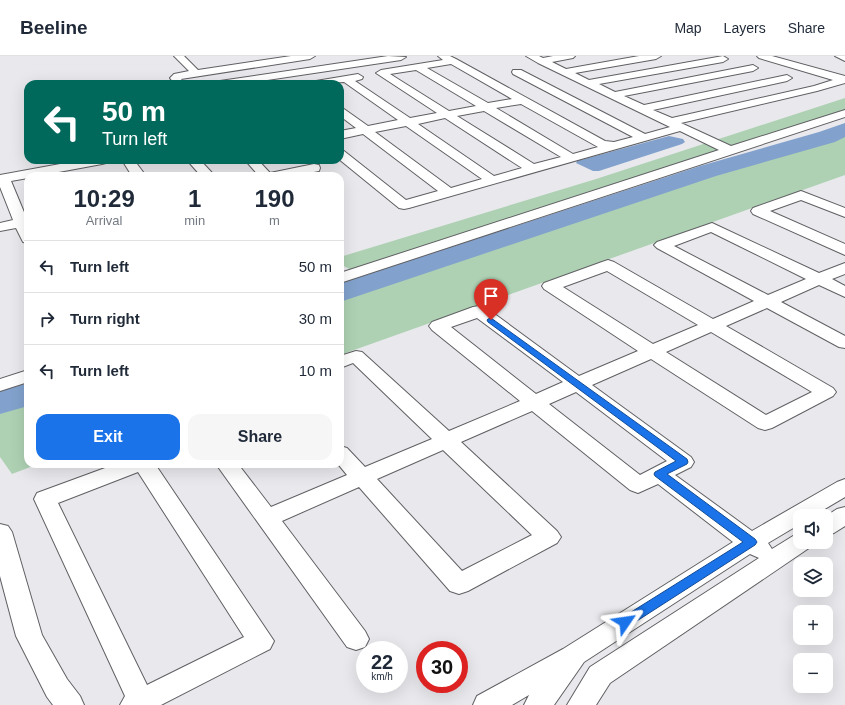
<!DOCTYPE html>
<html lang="en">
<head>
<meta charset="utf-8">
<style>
	body { margin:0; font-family:Arial,sans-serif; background:#f6f6f7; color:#1f2937; height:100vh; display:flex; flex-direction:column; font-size:15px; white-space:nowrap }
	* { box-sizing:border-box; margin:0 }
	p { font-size:13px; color:#747a83 }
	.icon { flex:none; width:22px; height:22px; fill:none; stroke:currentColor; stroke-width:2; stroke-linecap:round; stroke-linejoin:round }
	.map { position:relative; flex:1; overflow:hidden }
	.panel { position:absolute; left:24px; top:116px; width:320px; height:296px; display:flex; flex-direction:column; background:#fff; border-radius:12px; box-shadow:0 4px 16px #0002 }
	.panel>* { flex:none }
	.top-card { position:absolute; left:24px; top:24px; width:320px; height:84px; border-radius:12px; box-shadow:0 4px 16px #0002; background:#00695c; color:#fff; overflow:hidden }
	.controls { position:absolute; left:793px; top:453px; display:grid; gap:8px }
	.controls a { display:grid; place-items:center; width:40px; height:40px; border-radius:8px; background:#fff; box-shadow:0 4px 16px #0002; font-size:20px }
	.speed { position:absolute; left:356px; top:585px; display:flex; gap:8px; font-size:20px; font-weight:700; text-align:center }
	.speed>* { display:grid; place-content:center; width:52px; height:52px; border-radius:50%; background:#fff; box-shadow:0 4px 16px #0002; line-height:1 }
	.speed small { font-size:10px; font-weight:400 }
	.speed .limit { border:6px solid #d22; background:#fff; color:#111 }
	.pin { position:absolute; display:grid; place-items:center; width:34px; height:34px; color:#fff; margin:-41px -17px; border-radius:50% 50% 50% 0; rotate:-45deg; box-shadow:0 0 4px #0007 }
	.pin .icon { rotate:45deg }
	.me { position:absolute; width:44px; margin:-22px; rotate:58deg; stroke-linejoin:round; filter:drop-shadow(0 0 3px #0008) }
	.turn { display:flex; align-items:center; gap:14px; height:84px; padding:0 12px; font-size:18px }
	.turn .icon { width:52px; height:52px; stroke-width:2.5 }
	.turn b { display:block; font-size:28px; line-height:34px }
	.eta { display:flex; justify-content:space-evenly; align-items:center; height:68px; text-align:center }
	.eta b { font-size:24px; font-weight:700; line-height:28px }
	.action { display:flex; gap:8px; margin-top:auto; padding:8px 12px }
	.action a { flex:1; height:46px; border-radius:12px; background:#1a73e8; color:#fff; font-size:16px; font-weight:700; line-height:46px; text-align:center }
	.action a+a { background:#f6f6f7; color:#1f2937 }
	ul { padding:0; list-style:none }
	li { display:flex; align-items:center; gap:12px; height:52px; padding:0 12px; border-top:1px solid #e0e1e3 }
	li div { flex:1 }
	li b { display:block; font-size:15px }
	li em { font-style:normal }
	header { display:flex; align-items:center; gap:24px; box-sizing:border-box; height:56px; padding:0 20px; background:#fff; border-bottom:1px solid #e0e1e3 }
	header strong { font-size:19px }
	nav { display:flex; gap:22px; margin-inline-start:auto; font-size:14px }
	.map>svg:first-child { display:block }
	.green { fill:#aed1b3 }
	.water { fill:#82a2cd }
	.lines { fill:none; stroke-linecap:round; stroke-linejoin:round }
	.river { fill:#82a2cd; fill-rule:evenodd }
	.street-casing { stroke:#606064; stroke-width:2 }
	.street { fill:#fff; fill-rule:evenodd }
	.route { fill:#1a73e8; stroke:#114b97 }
</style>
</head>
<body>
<header>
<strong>Beeline</strong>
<nav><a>Map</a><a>Layers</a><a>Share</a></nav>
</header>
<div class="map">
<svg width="845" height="649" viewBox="0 0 845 649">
	<rect width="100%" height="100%" fill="#e9e9ed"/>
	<g class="green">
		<polygon points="845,42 845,57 357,217 340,208 340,201 596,123"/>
		<polygon points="845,73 845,119 340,299 340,237 708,115 830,80"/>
		<polygon points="28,338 28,408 38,408 12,418 0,401 0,347"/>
	</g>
	<polygon class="water" points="669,80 683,83 685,86 682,88 599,115 593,115 576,107 577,105"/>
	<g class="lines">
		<g class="river">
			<polygon points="845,67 845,81 835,86 716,120 340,246 340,227 700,110 819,76"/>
			<polygon points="28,327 28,350 0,358 0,335"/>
		</g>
		<defs>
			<g id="street">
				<polygon points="174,0 184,0 198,14 291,0 315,0 310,3 181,23 185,28 175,28 170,22 174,18 189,15"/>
				<polygon points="388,0 406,1 401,4 241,28 215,28 220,25"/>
				<path d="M438 0H450L456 3 605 85 614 86 633 81 513 18 512 16 513 14H521L645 78 670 71 538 7 526 0H539L543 2 553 0H575L573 2 552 6 566 13 639 0H661L656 3 575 17 589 24 723 0 728 3 723 6 599 28 615 36 753 9 758 12 753 15 624 40 644 49 787 19 792 22 787 25 653 54 672 62 814 30 833 24 759 2 757 0H772L845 20V27L817 35 681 67 731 90 845 54V61L340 227V217L719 94 680 75 409 152 404 153 399 152 340 104V94L344 95 406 144 438 135 363 78 340 83V75L356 72 340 60V52L344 53 368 70 398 64 344 26 311 28 316 25 358 18 363 21 362 23 355 25 410 62 437 57 376 17 381 14 443 4ZM451 8 512 43 488 47 427 12ZM416 14 476 50 449 55 390 18ZM521 48 598 91 573 98 496 52ZM484 55 561 101 534 108 457 60ZM445 62 522 112 494 120 418 68ZM406 70 482 123 451 132 375 76Z"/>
				<polygon points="835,0 845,0 845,5"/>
				<polygon points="82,104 108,104 106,107 102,108 37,120 28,120 28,122 11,125 26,161 28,161 28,187 23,186 16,172 0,175 0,167 13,164 0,131 0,119"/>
				<polygon points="122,104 134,104 146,120 132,120"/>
				<polygon points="187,104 200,104 215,120 201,120"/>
				<polygon points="245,104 258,104 270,117 314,108 319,109 320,112 319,115 293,120 259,120"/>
				<polygon points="801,135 845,152 845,161 801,144 770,155 845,188 845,199 753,158 751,155 753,152"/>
				<path d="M712 167 819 217 845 207V218L832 223 845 230V241L819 229 781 246 845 280V292L839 291 767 252 726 270 833 332 836 336 833 340 772 372 765 374 758 372 651 303 592 329 691 401 694 406 691 411 675 419 752 475 837 426 845 423V441L813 460H800V468L768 487 772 493 793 480 800 478V486H813L809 492 610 627 596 649H567L590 611 759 502 750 498 584 606 554 649H524L529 639 512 649H473L477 640 563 593 733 486 658 428 638 437 630 434 532 355 461 386 557 475 561 481 557 487 468 535 459 538 450 535 359 431 282 465 365 575 369 583 365 591 356 594 347 591 216 408H238L271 451 347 419 338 408H340V390L347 392 365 411 432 383 353 307 340 312V300L356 295 362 296 449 375 520 345 432 274 429 270 432 266 473 251 479 250 485 251 579 320 638 295 544 233 542 230 544 227 602 206 608 204 614 206 713 263 754 245 657 192 654 189 657 186ZM711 176 806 223 768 239 674 190ZM607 215 698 269 653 288 563 231ZM477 262 563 326 536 338 451 271ZM711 276 812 336 766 359 666 296ZM576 336 667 405 640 419 549 348ZM443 394 532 479 462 515 377 423Z"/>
				<polygon points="28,314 28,326 0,335 0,323"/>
				<path d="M116 408H155L274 585 270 593 161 649H120L125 640 34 443 37 437ZM138 416 244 581 147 629 58 447Z"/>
				<polygon points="845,451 845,470 834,477 826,479 826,460 837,453"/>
				<polygon points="0,468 8,470 12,476 42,579 67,623 80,640 84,649 53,649 47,641 16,580 0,520"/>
			</g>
		</defs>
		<use href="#street" class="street-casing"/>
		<use href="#street" class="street"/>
	</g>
	<polygon class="route" points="491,262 687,403 688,406 687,408 667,418 755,483 757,486 755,489 629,570 625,571 620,570 618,566 620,563 743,486 655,420 654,418 655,416 676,405 488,266 487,264 488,263"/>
</svg>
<div class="controls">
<a><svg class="icon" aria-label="sound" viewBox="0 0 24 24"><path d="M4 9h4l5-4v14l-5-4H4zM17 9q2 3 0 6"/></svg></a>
<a><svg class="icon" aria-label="layers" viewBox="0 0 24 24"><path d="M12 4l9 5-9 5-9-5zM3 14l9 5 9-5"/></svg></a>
<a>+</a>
<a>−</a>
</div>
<div class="speed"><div>22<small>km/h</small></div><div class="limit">30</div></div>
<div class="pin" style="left:491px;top:264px;background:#d93025"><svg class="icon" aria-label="arrive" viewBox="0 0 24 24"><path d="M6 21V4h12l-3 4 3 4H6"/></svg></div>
<svg class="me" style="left:625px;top:566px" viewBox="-20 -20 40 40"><path d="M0-17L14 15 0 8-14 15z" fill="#1a73e8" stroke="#fff" stroke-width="4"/></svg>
<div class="top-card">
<div class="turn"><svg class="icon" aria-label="left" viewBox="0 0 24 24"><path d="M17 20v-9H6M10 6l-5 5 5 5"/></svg><div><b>50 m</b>Turn left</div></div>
</div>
<section class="panel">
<div class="eta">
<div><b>10:29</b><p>Arrival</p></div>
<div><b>1</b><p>min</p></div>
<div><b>190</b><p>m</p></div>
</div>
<ul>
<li><svg class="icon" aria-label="left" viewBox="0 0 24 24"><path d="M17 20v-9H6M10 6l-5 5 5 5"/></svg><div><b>Turn left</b></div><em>50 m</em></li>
<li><svg class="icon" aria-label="right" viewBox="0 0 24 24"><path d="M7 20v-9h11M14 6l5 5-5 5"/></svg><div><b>Turn right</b></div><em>30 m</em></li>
<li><svg class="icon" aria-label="left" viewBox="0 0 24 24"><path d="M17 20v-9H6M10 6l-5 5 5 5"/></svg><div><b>Turn left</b></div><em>10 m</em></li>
</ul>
<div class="action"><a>Exit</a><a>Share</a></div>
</section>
</div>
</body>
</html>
